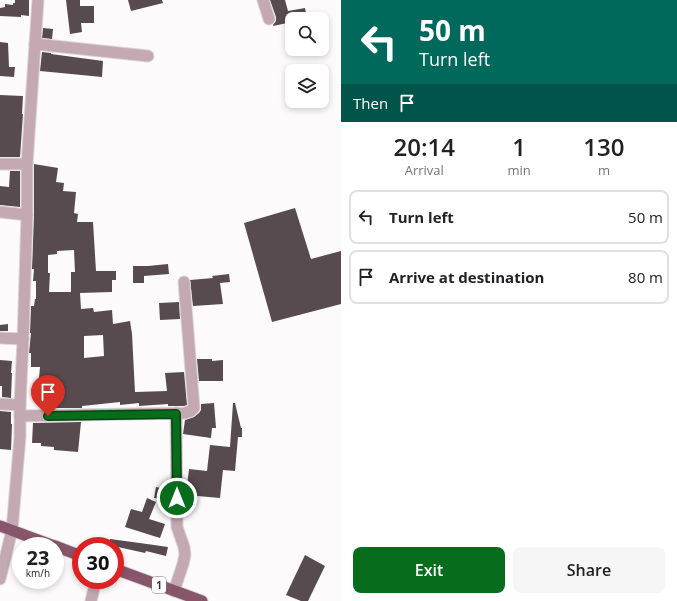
<!DOCTYPE html>
<html lang="en">
<head>
<meta charset="utf-8">
<style>
	body { margin:0; font-family:"Open Sans",sans-serif; background:#f6f6f6; color:#202124; height:100vh; display:flex; flex-direction:column; font-size:15px; white-space:nowrap }
	* { box-sizing:border-box; margin:0 }
	p { font-size:13px; color:#757577 }
	.icon { flex:none; width:22px; height:22px; fill:none; stroke:currentColor; stroke-width:2; stroke-linecap:round; stroke-linejoin:round }
	.map { position:relative; flex:1; overflow:hidden }
	.sheet { display:flex; flex-direction:column; background:#fff; width:336px }
	.sheet>* { flex:none }
	.banner { background:#00695c; color:#fff; overflow:hidden }
	.tools { position:absolute; left:285px; top:12px; display:grid; gap:8px }
	.tools a { display:grid; place-items:center; width:44px; height:44px; border-radius:8px; background:#fff; box-shadow:0 2px 6px #0003; font-size:20px }
	.speed { position:absolute; left:12px; top:537px; display:flex; gap:8px; font-size:20px; font-weight:700; text-align:center }
	.speed>* { display:grid; place-content:center; width:52px; height:52px; border-radius:50%; background:#fff; box-shadow:0 2px 6px #0003; line-height:1 }
	.speed small { font-size:10px; font-weight:400 }
	.speed .limit { border:6px solid #d22; background:#fff; color:#111 }
	.pin { position:absolute; display:grid; place-items:center; width:34px; height:34px; color:#fff; margin:-41px -17px; border-radius:50% 50% 50% 0; rotate:-45deg; box-shadow:0 0 4px #0007 }
	.pin .icon { rotate:45deg }
	.me { position:absolute; width:44px; margin:-22px; rotate:0deg; stroke-linejoin:round; filter:drop-shadow(0 0 3px #0008) }
	.turn { display:flex; align-items:center; gap:14px; height:84px; padding:0 12px; font-size:18px }
	.turn .icon { width:52px; height:52px; stroke-width:2.5 }
	.turn b { display:block; font-size:28px; line-height:34px }
	.then { display:flex; align-items:center; height:38px; padding:0 12px; background:#0003; gap:8px; font-size:15px }
	.eta { display:flex; justify-content:space-evenly; align-items:center; height:68px; text-align:center }
	.eta b { font-size:24px; font-weight:600; line-height:28px }
	.action { display:flex; gap:8px; margin-top:auto; padding:8px 12px }
	.action a { flex:1; height:46px; border-radius:8px; background:#076d1c; color:#fff; font-size:16px; font-weight:600; line-height:46px; text-align:center }
	.action a+a { background:#f6f6f6; color:#202124 }
	ul { padding:0; list-style:none }
	li { display:flex; align-items:center; gap:12px; height:54px; margin:0 8px 6px; padding:0 4px; border:2px solid #e0e0e0; border-radius:8px }
	li div { flex:1 }
	li b { display:block; font-size:15px }
	li em { font-style:normal }
	main { display:flex; flex:1; min-height:0 }
	.map>svg:first-child { display:block }
	.building { fill:#584b4f; fill-rule:evenodd }
	.lines { fill:none; stroke-linecap:round; stroke-linejoin:round }
	.minor-casing { stroke:#dad6d7; stroke-width:13 }
	.trunk-casing { stroke:#dad6d7; stroke-width:13 }
	.minor { stroke:#c4a8b2; stroke-width:11 }
	.trunk { stroke:#88566a; stroke-width:11 }
	.route-casing { stroke:#054712; stroke-width:10 }
	.route { stroke:#076d1c; stroke-width:7 }
	.labels { text-anchor:middle; dominant-baseline:central; stroke-width:4; stroke-linejoin:round; paint-order:stroke }
	.shield { fill:#fff; stroke:#747071; stroke-width:1 }
	.shield-label { font-size:10px; font-weight:bold; fill:#383234 }
</style>
</head>
<body>
<main>
<div class="map">
<svg width="341" height="601" viewBox="0 0 341 601">
	<rect width="100%" height="100%" fill="#fdfafb"/>
	<g class="building">
		<polygon points="15,0 29,0 29,16 21,15 21,17 0,16 0,8 5,7 5,4 13,5 13,3 15,3"/>
		<polygon points="66,0 80,0 80,6 94,6 94,23 81,23 82,32 70,34"/>
		<polygon points="128,0 162,0 163,3 131,11"/>
		<polygon points="270,0 285,0 288,11 305,8 307,19 292,19 292,22 273,26 273,25 276,21 276,17"/>
		<polygon points="43,28 53,29 52,39 42,38"/>
		<polygon points="0,42 8,43 9,67 15,67 14,77 0,76"/>
		<polygon points="42,52 51,53 51,54 103,61 102,77 40,71"/>
		<polygon points="0,95 23,96 22,114 23,114 20,157 0,157"/>
		<path d="M34 164 58 168 56 182 64 183 63 191 76 192 74 213 78 214 77 222H93L96 271H116V280H112V292L80 293 81 309 93 308 94 312 112 310 113 324 130 321 132 334 135 392 167 391 165 373 184 372 187 405 184 406H168V404L139 406V403L120 405V402L82 406V408H56V379L39 378 40 367H31V353H29L31 333H30L31 306H34L35 299H36V281H33L34 269H32L34 215ZM74 250 75 272H71V292H49L50 273H48V255L57 254V251ZM103 335 104 356 84 358V336Z"/>
		<polygon points="10,171 20,171 20,207 0,205 0,186 9,187"/>
		<polygon points="295,208 311,259 341,251 341,304 272,322 244,223"/>
		<polygon points="168,264 169,274 144,276 144,283 133,283 133,266 148,266"/>
		<polygon points="229,274 230,282 220,283 223,304 193,306 190,280 213,278 212,276"/>
		<polygon points="179,302 180,319 160,320 159,303"/>
		<polygon points="8,324 8,331 0,331 0,325"/>
		<polygon points="197,359 212,359 212,361 223,360 223,381 199,381"/>
		<polygon points="0,360 12,361 11,373 12,373 11,398 2,397 2,386 0,386"/>
		<polygon points="214,403 216,428 212,428 211,438 183,434 185,420 194,417 199,413 201,410 201,404"/>
		<polygon points="233,403 235,403 241,428 242,428 242,437 238,437 235,471 223,470 220,498 186,495 189,469 207,471 210,445 230,447"/>
		<polygon points="0,411 11,412 11,424 12,424 11,450 0,449"/>
		<polygon points="81,422 78,452 54,450 54,447 41,446 41,443 32,443 33,423"/>
		<polygon points="156,487 166,489 165,499 154,498"/>
		<polygon points="147,498 156,502 149,519 165,524 160,538 125,527 131,509 142,512"/>
		<polygon points="110,539 147,544 168,547 166,556 146,551 145,553 109,545"/>
		<polygon points="305,555 325,566 308,601 301,601 286,595"/>
	</g>
	<g class="lines">
		<defs>
			<g id="minor">
				<polyline points="263,0 269,19"/>
				<polyline points="35,44 148,56"/>
				<polyline points="0,164 27,164"/>
				<polyline points="0,212 27,215"/>
				<polyline points="0,338 23,339"/>
				<polyline points="0,404 20,405"/>
				<polyline points="20,416 185,413 191,411 194,408 184,282"/>
				<polyline points="0,579 12,530 20,437 20,405 23,339 27,215 27,164 38,0"/>
				<polyline points="174,591 183,564 185,555 184,547 177,527 176,413"/>
				<polyline points="91,601 96,580"/>
			</g>
			<g id="trunk">
				<polyline points="0,526 54,546"/>
				<polyline points="55,546 81,556"/>
				<polyline points="115,569 202,601"/>
			</g>
		</defs>
		<use href="#minor" class="minor-casing"/>
		<use href="#trunk" class="trunk-casing"/>
		<use href="#minor" class="minor"/>
		<use href="#trunk" class="trunk"/>
	</g>
	<g class="lines">
		<defs>
			<polyline id="route" points="48,416 176,414 177,498"/>
		</defs>
		<use href="#route" class="route-casing"/>
		<use href="#route" class="route"/>
	</g>
	<g class="labels">
		<rect class="shield" x="152" y="577" width="14" height="16" rx="3"/>
		<g class="shield-label">
			<text x="159" y="585">1</text>
		</g>
	</g>
</svg>
<div class="tools">
<a><svg class="icon" aria-label="search" viewBox="0 0 24 24"><circle cx="10" cy="10" r="6"/><path d="M15 15l6 6"/></svg></a>
<a><svg class="icon" aria-label="layers" viewBox="0 0 24 24"><path d="M12 4l9 5-9 5-9-5zM3 14l9 5 9-5"/></svg></a>
</div>
<div class="speed"><div>23<small>km/h</small></div><div class="limit">30</div></div>
<div class="pin" style="left:48px;top:416px;background:#d93025"><svg class="icon" aria-label="arrive" viewBox="0 0 24 24"><path d="M6 21V4h12l-3 4 3 4H6"/></svg></div>
<svg class="me" style="left:177px;top:498px" viewBox="-20 -20 40 40"><circle r="17" fill="#076d1c" stroke="#fff" stroke-width="3"/><path d="M0-11L8 9 0 5-8 9z" fill="#fff"/></svg>
</div>
<section class="sheet">
<div class="banner">
<div class="turn"><svg class="icon" aria-label="left" viewBox="0 0 24 24"><path d="M17 20v-9H6M10 6l-5 5 5 5"/></svg><div><b>50 m</b>Turn left</div></div>
<div class="then">Then<svg class="icon" aria-label="arrive" viewBox="0 0 24 24"><path d="M6 21V4h12l-3 4 3 4H6"/></svg></div>
</div>
<div class="eta">
<div><b>20:14</b><p>Arrival</p></div>
<div><b>1</b><p>min</p></div>
<div><b>130</b><p>m</p></div>
</div>
<ul>
<li><svg class="icon" aria-label="left" viewBox="0 0 24 24"><path d="M17 20v-9H6M10 6l-5 5 5 5"/></svg><div><b>Turn left</b></div><em>50 m</em></li>
<li><svg class="icon" aria-label="arrive" viewBox="0 0 24 24"><path d="M6 21V4h12l-3 4 3 4H6"/></svg><div><b>Arrive at destination</b></div><em>80 m</em></li>
</ul>
<div class="action"><a>Exit</a><a>Share</a></div>
</section>
</main>
</body>
</html>
